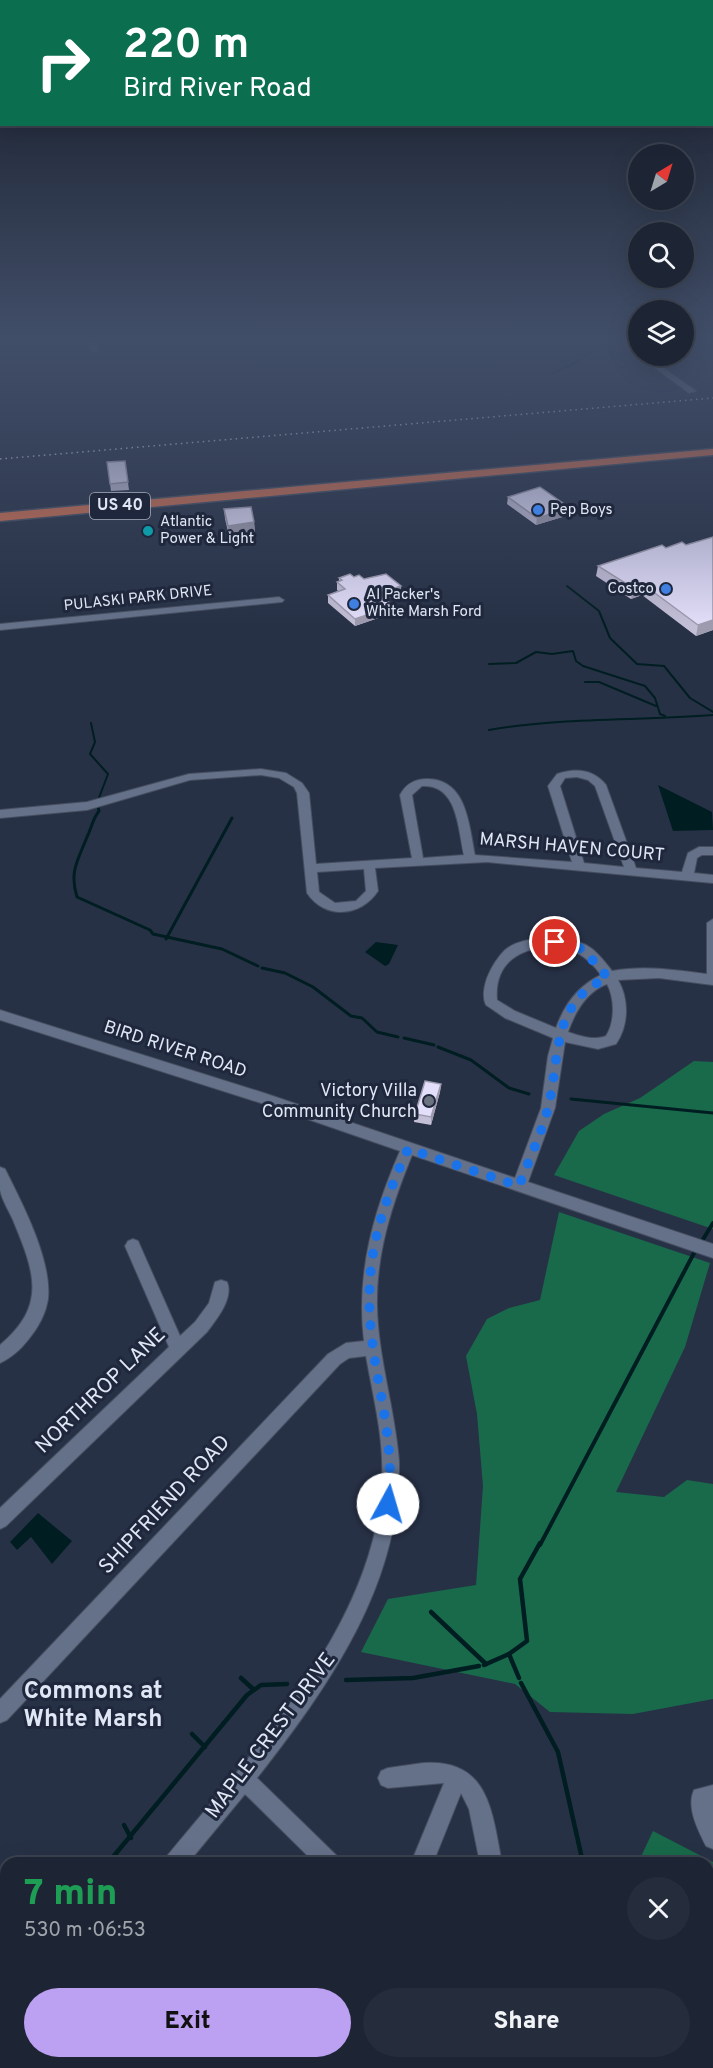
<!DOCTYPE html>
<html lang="en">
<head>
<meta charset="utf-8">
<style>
	body { margin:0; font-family:Overpass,sans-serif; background:#252d3c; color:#f1f3f6; height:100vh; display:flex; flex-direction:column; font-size:22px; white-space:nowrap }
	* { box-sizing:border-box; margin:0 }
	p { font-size:20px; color:#a0a5ac }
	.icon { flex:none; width:33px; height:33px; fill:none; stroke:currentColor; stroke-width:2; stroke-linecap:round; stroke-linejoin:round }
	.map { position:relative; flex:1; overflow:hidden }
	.panel { position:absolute; left:0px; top:1857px; width:714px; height:212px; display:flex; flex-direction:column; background:#1d2534; border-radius:18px 18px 0 0; box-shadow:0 6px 24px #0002,0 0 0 2px #3b424f }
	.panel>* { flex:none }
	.top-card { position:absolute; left:0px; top:0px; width:714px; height:126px; box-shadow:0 6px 24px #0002,0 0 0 2px #3b424f; background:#0b6e4f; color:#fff; overflow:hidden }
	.needle { width:39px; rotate:38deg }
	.tools { position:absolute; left:628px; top:144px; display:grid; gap:12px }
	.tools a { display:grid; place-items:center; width:66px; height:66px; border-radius:50%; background:#1d2534; box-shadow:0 6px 24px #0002,0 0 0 2px #3b424f; font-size:30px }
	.pin { position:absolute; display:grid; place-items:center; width:51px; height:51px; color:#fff; margin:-26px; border:3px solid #fff; border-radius:50%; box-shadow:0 2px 6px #0007 }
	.me { position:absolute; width:66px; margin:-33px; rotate:6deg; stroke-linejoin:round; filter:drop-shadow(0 0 4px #0008) }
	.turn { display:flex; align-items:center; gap:21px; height:126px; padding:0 24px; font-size:27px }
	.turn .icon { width:78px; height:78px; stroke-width:2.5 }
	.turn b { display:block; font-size:42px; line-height:51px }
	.round { display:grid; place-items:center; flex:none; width:63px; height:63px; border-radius:32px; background:#252d3c }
	.headline { display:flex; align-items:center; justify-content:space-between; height:102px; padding:0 24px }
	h1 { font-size:36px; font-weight:800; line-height:45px; color:#1e9e55 }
	.cta { display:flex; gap:12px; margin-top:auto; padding:12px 24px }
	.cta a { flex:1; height:69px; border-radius:36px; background:#bca0f2; color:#111; font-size:24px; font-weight:800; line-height:69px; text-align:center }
	.cta a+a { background:#252d3c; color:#f1f3f6 }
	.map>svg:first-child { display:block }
	.green { fill:#186a4a }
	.water { fill:#001e21 }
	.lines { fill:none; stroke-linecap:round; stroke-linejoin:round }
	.stream-far4 { stroke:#001e21; stroke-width:1.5 }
	.stream-far3 { stroke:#001e21; stroke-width:2 }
	.stream-far2 { stroke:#001e21; stroke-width:3 }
	.stream-far1 { stroke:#001e21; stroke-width:4 }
	.stream { stroke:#001e21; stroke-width:4.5 }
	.minor-casing { stroke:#464e60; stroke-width:2 }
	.highway-casing { stroke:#464e60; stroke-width:3 }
	.minor { fill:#657189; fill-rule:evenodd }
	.highway { fill:#d16e4e; fill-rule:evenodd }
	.rail { stroke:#c2cad9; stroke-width:1.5; stroke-dasharray:1.5 4; stroke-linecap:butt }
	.wall { fill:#c3bfd7 }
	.shaded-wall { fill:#9f9baf }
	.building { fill:#e3defa; stroke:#9f9baf; stroke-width:1.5 }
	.route { stroke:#1a73e8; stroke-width:10; stroke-dasharray:0 18 }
	.shop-dot { fill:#3f7fe0; stroke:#1e273c; stroke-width:2 }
	.culture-dot { fill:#0f9aa8; stroke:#1e273c; stroke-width:2 }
	.worship-dot { fill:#6b7280; stroke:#1e273c; stroke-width:2 }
	.labels { text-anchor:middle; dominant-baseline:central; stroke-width:6; stroke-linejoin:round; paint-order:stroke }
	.far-poi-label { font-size:15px; fill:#dfe6f4; stroke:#1e273c; text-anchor:start }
	.far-street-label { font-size:15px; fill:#dfe6f4; stroke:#1e273c }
	.shield { fill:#1e273c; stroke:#a5adbd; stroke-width:1.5 }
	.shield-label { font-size:16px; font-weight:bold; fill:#dfe6f4 }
	.street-label { font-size:18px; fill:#dfe6f4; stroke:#1e273c }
	.poi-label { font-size:18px; fill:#dfe6f4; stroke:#1e273c; text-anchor:end }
	.near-street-label { font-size:21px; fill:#dfe6f4; stroke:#1e273c }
	.near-neighbourhood-label { font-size:24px; font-weight:bold; fill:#dfe6f4; stroke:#1e273c }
</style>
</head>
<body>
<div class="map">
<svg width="713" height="2068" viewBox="0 0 713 2068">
	<rect width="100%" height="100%" fill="#273146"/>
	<g class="green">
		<polygon points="694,1061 713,1062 713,1229 554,1175 579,1131 604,1114 640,1098"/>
		<polygon points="559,1212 710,1263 685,1347 616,1492 664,1497 687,1480 713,1484 713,1699 633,1714 550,1712 515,1684 361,1652 388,1599 476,1585 483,1486 477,1414 466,1356 487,1319 509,1308 540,1300"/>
		<polygon points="653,1831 713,1862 713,2068 525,2068 529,2062 708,2062 708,1863 638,1863"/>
	</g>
	<g class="water">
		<polygon points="658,785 712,812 713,830 673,831"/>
		<polygon points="376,942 398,945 389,964 385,966 365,952"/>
		<polygon points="38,1513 72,1541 52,1564 31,1537 17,1550 10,1542"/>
	</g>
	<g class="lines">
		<g class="stream-far4">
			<polyline points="604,343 613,359"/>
			<polyline points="621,367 626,366"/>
			<polyline points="553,373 570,366 614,338"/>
		</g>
		<g class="stream-far3">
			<polyline points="567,586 599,611 610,638 637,664 664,666 690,698 713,712"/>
			<polyline points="489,664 516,663 536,652 552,654 573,651 576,661 583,666 645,686 655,698 660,714 665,716"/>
			<polyline points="585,682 599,682 656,706"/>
			<polyline points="91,723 95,742 90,754 108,774 97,803"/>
			<path d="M489 730C563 717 638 721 713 715"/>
		</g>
		<g class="stream-far2">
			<path d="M97 801 99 811C92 820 92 827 87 837 78 860 69 872 77 897L150 930 153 934 222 949 258 966"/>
			<polyline points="166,939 232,818"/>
			<polyline points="262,968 285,973 313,987 351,1016 362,1018 377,1032 398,1037"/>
			<polyline points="404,1038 434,1045"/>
			<polyline points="438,1047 471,1060 509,1088 529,1094"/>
			<polyline points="571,1099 713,1113"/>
		</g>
		<g class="stream-far1">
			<polyline points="702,1241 713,1223"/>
			<polyline points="540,1545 694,1253"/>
		</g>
		<g class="stream">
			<polyline points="431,1612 486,1664"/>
			<polyline points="509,1654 519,1678"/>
			<polyline points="484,1665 509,1654 527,1641 520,1579 540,1543"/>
			<polyline points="241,1678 253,1689"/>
			<polyline points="346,1680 413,1678 479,1666"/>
			<polyline points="521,1683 558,1752 583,1863"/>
			<polyline points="192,1734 205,1747"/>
			<polyline points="124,1825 131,1838"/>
			<polyline points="108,1863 247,1695 261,1685 287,1684"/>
			<polyline points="0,1990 6,1982"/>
			<polyline points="536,2068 540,2062"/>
		</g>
		<defs>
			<g id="minor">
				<polygon points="88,337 96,337 97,352 90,350"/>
				<polygon points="613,337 622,337 639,350 639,356 646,356 696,391 689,393"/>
				<polygon points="279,597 284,600 282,602 0,630 0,624"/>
				<path d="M261 769 286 773 302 783 309 793 316 864 412 858 400 795C406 784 414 779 427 779 467 779 469 825 475 855L572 862 548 786 557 774C575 768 593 769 606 785L636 868 682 872 688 853 699 847H713V855H702L697 858 694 873 713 875V883L487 862 375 868 378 891C361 917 325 920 307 893L297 793 294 787 279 778 261 775 190 780 87 810 0 818V810L87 802 189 774ZM577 777 588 780 595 786 624 867 584 863 560 786 565 778ZM422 786C458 784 458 829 464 855L423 858 412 795ZM364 869 366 891 356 901 335 903 319 892 317 872Z"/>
				<path d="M713 919V985L659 978 618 980C629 999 629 1025 616 1044L598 1049 565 1042 555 1108 528 1182 713 1244V1258L412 1155C392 1204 376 1253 377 1306 378 1358 395 1409 399 1461 402 1583 329 1686 257 1778L337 1856 341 1863H315L245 1794 188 1863H163L167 1856C253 1751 378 1622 382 1478 384 1437 373 1397 366 1356L349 1358 340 1364 7 1720 0 1723V1699L328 1354 346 1343 364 1341C356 1273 373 1213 400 1151L261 1103 0 1020V1010L264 1093 515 1178 541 1108 548 1056 553 1038 505 1018 486 1005C482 997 484 987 487 978 491 968 497 958 505 950 522 935 566 935 586 945 597 951 605 962 612 971 644 965 675 970 707 974V923ZM548 947C573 947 587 956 601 975 579 985 564 1005 556 1028L515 1011 497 1000C494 965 517 949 548 947ZM607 984C615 999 615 1022 606 1036 594 1041 580 1036 568 1032 575 1012 586 992 607 984Z"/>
				<path d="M0 1167 5 1169C22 1203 52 1260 48 1299 46 1313 38 1328 28 1340 21 1349 11 1358 0 1363V1345C48 1305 34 1271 13 1220 9 1211 2 1200 0 1190 0 1183 0 1174 0 1167Z"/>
				<path d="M133 1239 138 1241 180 1336 195 1322 209 1303 215 1282 221 1280 227 1282C234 1298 216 1320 207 1332L6 1526 0 1529V1508L169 1347 125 1246 128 1241Z"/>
				<path d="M423 1763C489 1758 492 1812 502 1863H480L469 1809 461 1793 433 1863H411L444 1783 388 1788 381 1785 378 1778 381 1771 388 1768Z"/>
				<path d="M713 1785V1849L706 1846C698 1830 686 1807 694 1790Z"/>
				<polygon points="6,2057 6,2062 27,2062 25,2068 1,2068"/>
				<polygon points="246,2062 270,2062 272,2068 248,2068"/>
				<polygon points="277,2062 301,2062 299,2068 275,2068"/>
			</g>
			<polygon id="highway" points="713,449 713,455 0,521 0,513"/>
		</defs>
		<use href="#minor" class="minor-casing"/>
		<use href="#highway" class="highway-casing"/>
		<use href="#minor" class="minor"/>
		<use href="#highway" class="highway"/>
		<polyline class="rail" points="0,459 713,398"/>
	</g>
	<g class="wall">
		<polygon points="125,461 129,490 111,491 107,462"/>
		<polygon points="508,497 569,515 536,525 507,504"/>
		<polygon points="224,509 254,522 255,532 229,536 225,519"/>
		<polygon points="713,537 713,630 696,636 642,595 631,599 596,576 598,566 666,548 686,545"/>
		<polygon points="354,577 401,586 400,594 385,599 390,603 390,614 355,626 328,603 328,595 338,591 337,590 337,582 339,581 339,578"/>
		<polygon points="441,1084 440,1092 431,1125 414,1122 415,1114"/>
	</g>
	<g class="shaded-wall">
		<polygon points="570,508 569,515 536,525 537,518"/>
		<polygon points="254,522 255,532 229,536 228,526"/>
		<polygon points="644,585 642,595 631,599 633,588"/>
		<polygon points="401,586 400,594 379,601 379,593"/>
		<polygon points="390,603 390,614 355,626 355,619"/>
		<polygon points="713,620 713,630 696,636 698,625"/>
		<polygon points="441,1084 440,1092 431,1125 431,1117"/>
	</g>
	<g class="building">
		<polygon points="125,461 128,482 110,484 107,462"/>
		<polygon points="540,487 570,508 537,518 508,497"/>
		<polygon points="251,507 254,522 228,526 224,509"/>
		<polygon points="713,537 713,620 698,625 644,585 633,588 598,566 662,545 666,548 682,542 686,545"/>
		<polygon points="350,574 354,577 359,575 364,579 386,574 401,586 379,593 390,603 386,604 390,607 355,619 328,595 345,589 337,582 342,580 339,578"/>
		<polygon points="425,1081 441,1084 431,1117 415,1114"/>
	</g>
	<linearGradient id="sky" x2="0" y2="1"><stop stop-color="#151b26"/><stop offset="0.54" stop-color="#414e68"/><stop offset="1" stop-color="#414e68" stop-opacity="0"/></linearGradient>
	<rect width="713" height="627" fill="url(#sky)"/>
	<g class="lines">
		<path class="route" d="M388 1504C396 1444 377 1390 371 1331 364 1261 380 1210 408 1149L519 1186C528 1162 540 1137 547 1112 561 1062 549 1001 608 978L583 949 555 942"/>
	</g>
	<g class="shop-dot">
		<circle cx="538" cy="510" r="6"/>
		<circle cx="666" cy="589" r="6"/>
		<circle cx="354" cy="604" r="6"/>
	</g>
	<circle class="culture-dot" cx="148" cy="531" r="6"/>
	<circle class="worship-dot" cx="429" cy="1101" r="6"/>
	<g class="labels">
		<g class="far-poi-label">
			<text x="550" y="510">Pep Boys</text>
			<text x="160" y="522">Atlantic<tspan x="160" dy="17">Power &amp; Light</tspan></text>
			<text x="654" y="589" text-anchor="end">Costco</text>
			<text x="366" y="595">Al Packer's<tspan x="366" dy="17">White Marsh Ford</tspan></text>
		</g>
		<g class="far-street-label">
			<text transform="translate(138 599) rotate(-6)">PULASKI PARK DRIVE</text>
		</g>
		<rect class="shield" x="90" y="493" width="60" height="26" rx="4.5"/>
		<g class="shield-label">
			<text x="120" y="506">US 40</text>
		</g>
		<g class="street-label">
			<text transform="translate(572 848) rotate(5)">MARSH HAVEN COURT</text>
			<text transform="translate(175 1050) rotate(18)">BIRD RIVER ROAD</text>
		</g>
		<g class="poi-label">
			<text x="417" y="1091">Victory Villa<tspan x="417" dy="21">Community Church</tspan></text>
		</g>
		<g class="near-street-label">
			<text transform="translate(101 1391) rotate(-44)">NORTHROP LANE</text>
			<text transform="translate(165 1505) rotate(-47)">SHIPFRIEND ROAD</text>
			<text transform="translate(271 1736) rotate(-53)">MAPLE CREST DRIVE</text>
		</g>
		<g class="near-neighbourhood-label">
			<text x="93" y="1692">Commons at<tspan x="93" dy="28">White Marsh</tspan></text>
		</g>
	</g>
</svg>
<div class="tools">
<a><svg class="needle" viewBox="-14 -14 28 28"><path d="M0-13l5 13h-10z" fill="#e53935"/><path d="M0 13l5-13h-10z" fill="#a0a5ac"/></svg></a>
<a><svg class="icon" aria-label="search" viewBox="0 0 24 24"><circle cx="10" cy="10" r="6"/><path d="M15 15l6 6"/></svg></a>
<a><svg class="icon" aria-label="layers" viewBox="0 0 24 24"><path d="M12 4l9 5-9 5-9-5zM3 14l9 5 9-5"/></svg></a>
</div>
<div class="pin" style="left:555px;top:942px;background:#d93025"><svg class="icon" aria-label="arrive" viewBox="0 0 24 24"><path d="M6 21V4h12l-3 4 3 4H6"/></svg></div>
<svg class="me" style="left:388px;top:1504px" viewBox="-20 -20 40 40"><circle r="19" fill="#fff"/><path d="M0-13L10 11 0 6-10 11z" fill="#1a73e8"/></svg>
<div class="top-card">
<div class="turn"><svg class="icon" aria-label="right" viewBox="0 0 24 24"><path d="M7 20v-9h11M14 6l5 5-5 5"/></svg><div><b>220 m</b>Bird River Road</div></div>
</div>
<section class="panel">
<div class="headline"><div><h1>7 min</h1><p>530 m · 06:53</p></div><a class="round"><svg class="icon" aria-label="close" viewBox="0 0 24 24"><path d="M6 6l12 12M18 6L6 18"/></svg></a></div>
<div class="cta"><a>Exit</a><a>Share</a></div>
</section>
</div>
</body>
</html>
